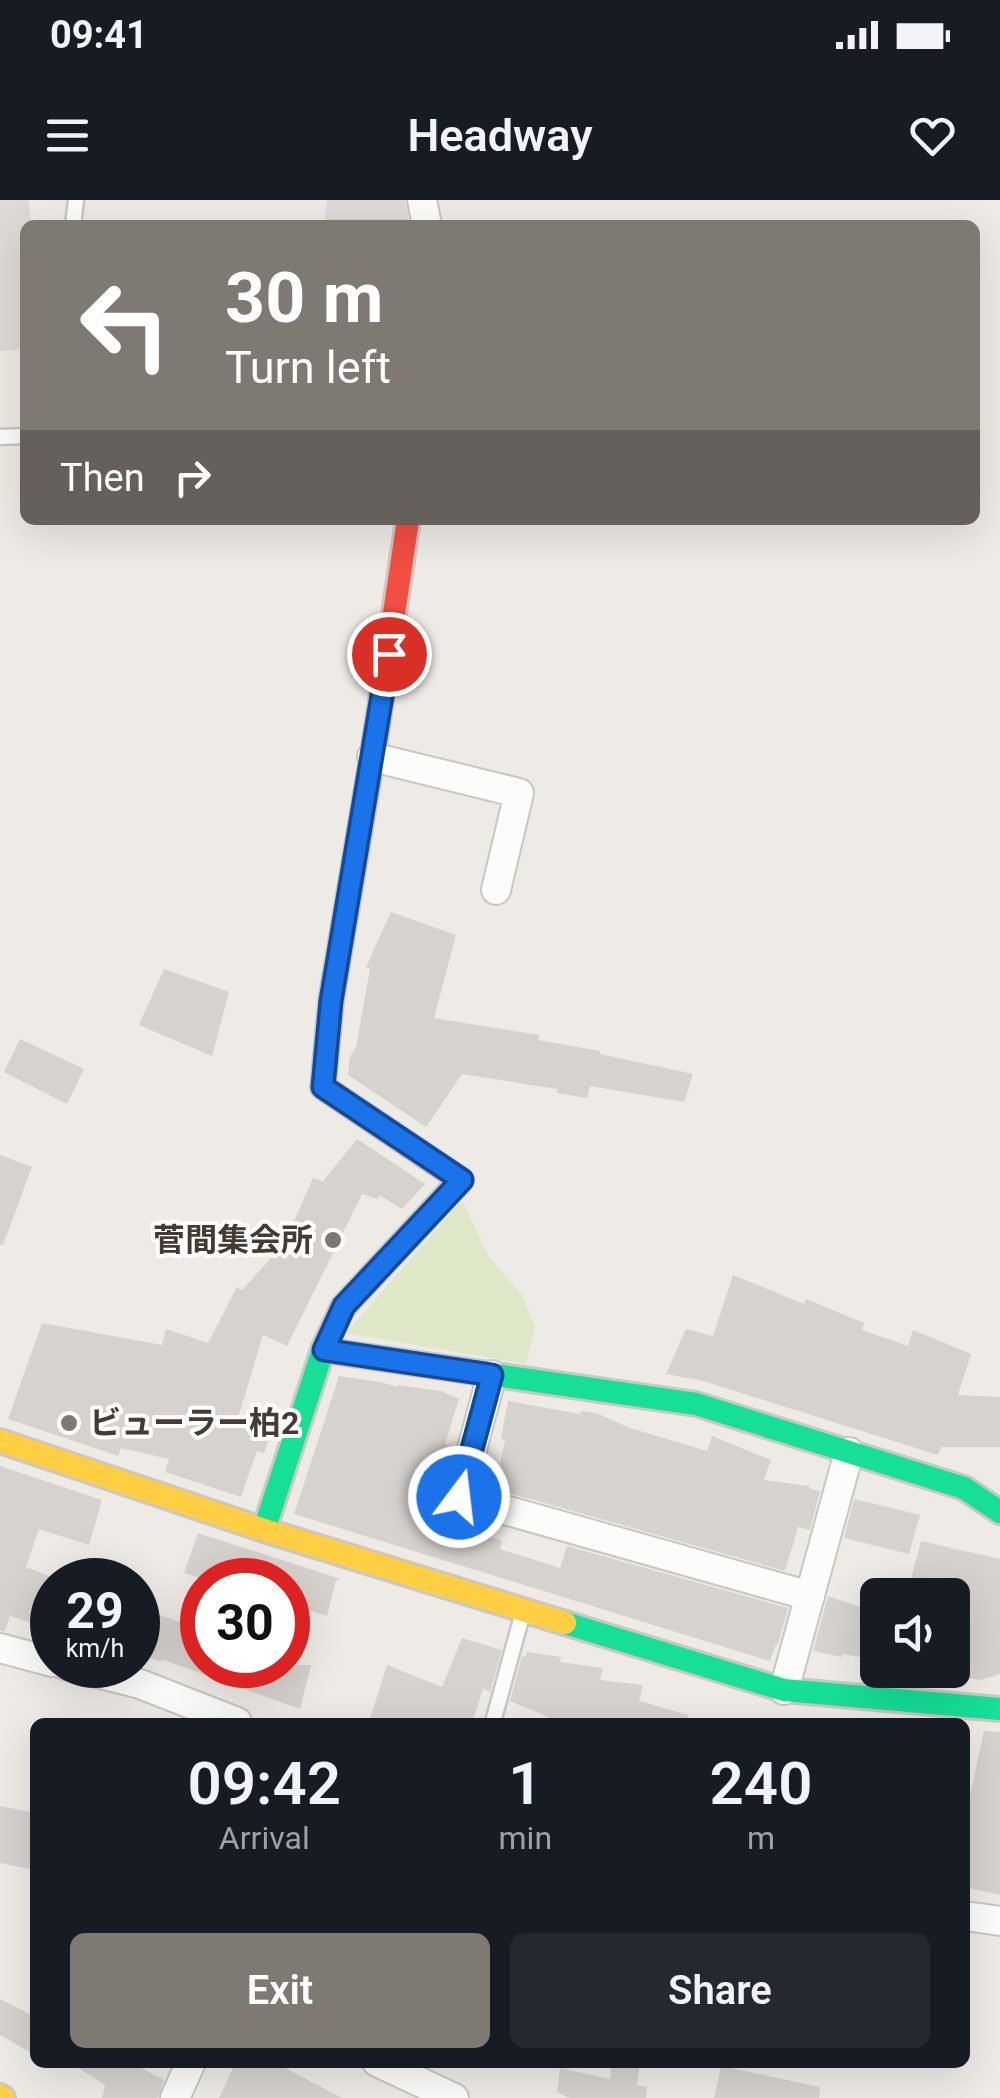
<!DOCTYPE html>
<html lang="en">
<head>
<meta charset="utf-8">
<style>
	body { margin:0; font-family:Roboto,"Noto Sans JP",sans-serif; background:#242831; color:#f1f3f6; height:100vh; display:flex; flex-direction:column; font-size:38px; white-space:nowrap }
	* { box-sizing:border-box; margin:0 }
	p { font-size:32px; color:#9ea1a6 }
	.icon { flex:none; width:55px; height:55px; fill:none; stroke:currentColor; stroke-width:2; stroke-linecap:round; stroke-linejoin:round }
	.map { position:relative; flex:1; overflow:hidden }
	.details { position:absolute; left:30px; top:1518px; width:940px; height:350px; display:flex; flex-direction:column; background:#171b24; border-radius:15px; box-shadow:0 10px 40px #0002 }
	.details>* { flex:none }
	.banner { position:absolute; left:20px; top:20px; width:960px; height:305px; border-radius:15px; box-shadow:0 10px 40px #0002; background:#7f7973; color:#fff; overflow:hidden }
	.fabs { position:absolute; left:860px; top:1378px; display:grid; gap:20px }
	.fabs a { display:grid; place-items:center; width:110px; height:110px; border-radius:15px; background:#171b24; box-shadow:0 10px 40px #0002; font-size:50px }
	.speed { position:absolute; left:30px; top:1358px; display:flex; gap:20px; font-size:50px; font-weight:700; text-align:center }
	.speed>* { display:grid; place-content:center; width:130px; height:130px; border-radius:50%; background:#171b24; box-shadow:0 10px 40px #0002; line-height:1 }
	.speed small { font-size:25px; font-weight:400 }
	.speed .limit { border:15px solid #d22; background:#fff; color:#111 }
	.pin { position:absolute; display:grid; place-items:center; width:85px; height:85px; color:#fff; margin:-42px; border:5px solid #fff; border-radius:50%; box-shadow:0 2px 10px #0007 }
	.me { position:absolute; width:110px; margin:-55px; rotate:15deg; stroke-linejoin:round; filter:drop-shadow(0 0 8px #0008) }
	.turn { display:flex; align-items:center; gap:35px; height:210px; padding:0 40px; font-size:45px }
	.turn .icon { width:130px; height:130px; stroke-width:2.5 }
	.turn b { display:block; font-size:70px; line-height:85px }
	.then { display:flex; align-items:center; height:95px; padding:0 40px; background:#0003; gap:20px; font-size:38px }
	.eta { display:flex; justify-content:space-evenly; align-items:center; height:170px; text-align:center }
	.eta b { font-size:60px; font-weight:600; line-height:70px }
	.primary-button { display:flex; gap:20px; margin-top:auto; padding:20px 40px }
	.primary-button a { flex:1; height:115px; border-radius:15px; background:#7f7973; color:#fff; font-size:40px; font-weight:600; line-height:115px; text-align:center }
	.primary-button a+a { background:#242831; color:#f1f3f6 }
	.status { display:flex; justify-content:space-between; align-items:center; height:70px; padding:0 50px; background:#171b24; direction:ltr }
	.status svg { height:28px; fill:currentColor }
	header { display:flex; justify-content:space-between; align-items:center; height:130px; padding:0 40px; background:#171b24; font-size:45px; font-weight:600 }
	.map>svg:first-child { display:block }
	.green { fill:#dee7c7 }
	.parking { fill:#dddad7 }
	.building { fill:#d6d2ce }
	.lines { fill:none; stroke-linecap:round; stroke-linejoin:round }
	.lane-casing { stroke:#cac7c3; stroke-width:19 }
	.street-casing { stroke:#cac7c3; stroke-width:32 }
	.fast-casing { stroke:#cdc7be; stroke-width:28 }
	.slow-casing { stroke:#cdc7be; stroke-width:28 }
	.jam-casing { stroke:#cdc7be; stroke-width:28 }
	.lane { stroke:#fcfcfb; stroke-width:14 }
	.street { stroke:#fcfcfb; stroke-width:28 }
	.fast { stroke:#16e098; stroke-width:22 }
	.slow { stroke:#ffcf43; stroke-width:22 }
	.jam { stroke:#f24e42; stroke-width:22 }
	.route-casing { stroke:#114b97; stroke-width:25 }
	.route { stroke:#1a73e8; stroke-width:18 }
	.poi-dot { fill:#7f7973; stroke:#fff; stroke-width:4 }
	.labels { text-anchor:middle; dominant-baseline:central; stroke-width:8; stroke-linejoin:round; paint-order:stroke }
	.poi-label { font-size:32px; font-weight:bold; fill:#433b34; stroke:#fff; text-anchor:end }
</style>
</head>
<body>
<div class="status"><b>09:41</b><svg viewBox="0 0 49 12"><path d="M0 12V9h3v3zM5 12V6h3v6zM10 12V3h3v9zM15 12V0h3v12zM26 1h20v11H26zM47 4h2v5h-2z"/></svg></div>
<header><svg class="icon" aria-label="menu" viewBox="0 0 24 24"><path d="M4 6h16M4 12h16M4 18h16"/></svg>Headway<svg class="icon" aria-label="heart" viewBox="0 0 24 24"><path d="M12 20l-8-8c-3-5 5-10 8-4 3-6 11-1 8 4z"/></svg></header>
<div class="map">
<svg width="1000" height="1898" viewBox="0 0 1000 1898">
	<rect width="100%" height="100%" fill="#eeebe7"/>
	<polygon class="green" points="462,1000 489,1057 522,1095 535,1126 526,1164 346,1133"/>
	<g class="parking">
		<polygon points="0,0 29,0 31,25 25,25 25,149 0,151"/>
		<polygon points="327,0 405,0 410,25 324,25"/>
	</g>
	<g class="building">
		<polygon points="391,712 456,735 434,818 539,835 538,840 600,851 600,854 693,874 684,902 590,886 587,898 557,893 557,889 462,874 426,927 348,875 350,857 356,847 370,769 366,767"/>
		<polygon points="164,769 229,792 212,856 139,825"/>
		<polygon points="20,839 84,869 67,904 4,872"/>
		<polygon points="357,939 425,984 402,1009 379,995 378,999 362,994 287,1146 263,1135 238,1218 273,1228 264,1253 257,1251 241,1297 165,1272 169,1259 121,1248 118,1256 8,1219 42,1123 162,1145 166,1129 208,1143 237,1087 242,1090 284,1044 313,978 323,981"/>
		<polygon points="0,955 32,967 3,1045 0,1045"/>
		<polygon points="733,1075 804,1104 806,1099 864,1123 862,1130 908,1146 913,1130 971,1154 958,1195 1000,1197 1000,1247 941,1247 938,1255 703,1181 666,1174 686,1129 713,1136"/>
		<polygon points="339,1176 380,1182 397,1187 398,1185 441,1191 459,1199 445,1244 449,1246 431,1312 502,1341 500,1349 560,1368 567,1346 788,1408 778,1444 776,1444 770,1461 294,1314"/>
		<polygon points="508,1201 580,1214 581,1211 596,1213 630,1228 707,1251 712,1236 771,1260 764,1280 809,1286 809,1288 820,1291 810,1330 798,1327 785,1371 495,1289 505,1240 501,1239"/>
		<polygon points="0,1266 102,1300 89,1345 39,1329 26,1367 52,1377 52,1430 10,1416 5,1431 0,1431"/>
		<polygon points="854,1299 920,1315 909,1354 844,1338"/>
		<polygon points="198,1333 341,1379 336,1380 327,1416 288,1404 288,1380 207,1380 184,1373"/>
		<polygon points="921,1341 1000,1359 1000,1474 980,1480 952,1475 952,1395 933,1395 908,1390"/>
		<polygon points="828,1396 878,1413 878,1460 843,1454 842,1457 813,1451"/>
		<polygon points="138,1408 202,1429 202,1465 311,1465 300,1509 161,1459 161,1462 138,1454"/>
		<polygon points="462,1438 502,1450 490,1492 483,1489 472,1522 369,1522 387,1465 442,1487"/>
		<polygon points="527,1452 561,1457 560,1462 603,1468 600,1480 643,1485 639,1501 688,1515 687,1522 560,1522 510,1501 522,1456 525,1457"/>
		<polygon points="984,1531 1000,1532 1000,1695 965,1687 965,1619"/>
		<polygon points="0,1606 35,1613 35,1670 0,1663"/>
		<polygon points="0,1799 35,1817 35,1855 0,1835"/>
		<polygon points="69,1862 130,1862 164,1880 158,1898 102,1898 105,1885"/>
		<polygon points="236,1862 274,1862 342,1898 219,1898"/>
		<polygon points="612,1862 640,1862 637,1885 647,1887 646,1898 569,1898 557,1892 560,1868 610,1879"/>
		<polygon points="721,1866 820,1887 819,1898 714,1898"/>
	</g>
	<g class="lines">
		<defs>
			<g id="lane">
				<polyline points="73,25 76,0"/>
				<polyline points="0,237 25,236"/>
				<polyline points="493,1522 523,1412"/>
			</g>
			<g id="street">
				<polyline points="422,0 427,25"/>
				<polyline points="372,557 519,593 496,690"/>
				<polyline points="492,1175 459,1297 810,1396"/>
				<polyline points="0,1448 52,1462"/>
				<polyline points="65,1465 140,1484 237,1522"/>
				<polyline points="784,1490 849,1252"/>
				<polyline points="965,1716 1000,1721"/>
				<polyline points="377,1862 454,1898"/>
				<polyline points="175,1898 191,1862"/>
			</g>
			<g id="fast">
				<polyline points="323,1150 343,1107 461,980 323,887 331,801 375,540"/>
				<polyline points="264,1330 323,1150 696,1204 964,1288 1000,1312"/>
				<polyline points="565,1423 784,1490 1000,1509"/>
			</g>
			<g id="slow">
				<polyline points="0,1241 264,1330 565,1423"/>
				<polyline points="0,1896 3,1898"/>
			</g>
			<polyline id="jam" points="375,540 408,320"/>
		</defs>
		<use href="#lane" class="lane-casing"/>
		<use href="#street" class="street-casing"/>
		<use href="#fast" class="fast-casing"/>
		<use href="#slow" class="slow-casing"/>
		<use href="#jam" class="jam-casing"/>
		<use href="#lane" class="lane"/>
		<use href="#street" class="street"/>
		<use href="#fast" class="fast"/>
		<use href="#slow" class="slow"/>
		<use href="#jam" class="jam"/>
	</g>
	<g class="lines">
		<defs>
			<polyline id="route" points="389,454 331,801 323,887 462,980 344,1106 324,1150 492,1175 459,1297"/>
		</defs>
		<use href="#route" class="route-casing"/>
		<use href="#route" class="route"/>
	</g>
	<g class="poi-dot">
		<circle cx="333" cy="1040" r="10"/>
		<circle cx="69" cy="1223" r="10"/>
	</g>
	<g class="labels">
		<g class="poi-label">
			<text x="313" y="1040">菅間集会所</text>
			<text x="89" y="1223" text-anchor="start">ビューラー柏2</text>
		</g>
	</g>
</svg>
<div class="fabs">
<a><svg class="icon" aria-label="sound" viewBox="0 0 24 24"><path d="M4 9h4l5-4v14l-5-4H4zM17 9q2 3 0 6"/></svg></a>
</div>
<div class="speed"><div>29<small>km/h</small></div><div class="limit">30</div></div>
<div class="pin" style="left:389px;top:454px;background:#d93025"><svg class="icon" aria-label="arrive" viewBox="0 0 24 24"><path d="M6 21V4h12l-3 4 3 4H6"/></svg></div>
<svg class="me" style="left:459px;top:1297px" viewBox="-20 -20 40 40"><circle r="17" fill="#1a73e8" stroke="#fff" stroke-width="3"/><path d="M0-11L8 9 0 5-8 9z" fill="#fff"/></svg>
<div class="banner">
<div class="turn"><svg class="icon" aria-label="left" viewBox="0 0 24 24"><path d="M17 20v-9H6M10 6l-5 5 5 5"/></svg><div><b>30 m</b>Turn left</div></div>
<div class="then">Then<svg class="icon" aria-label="right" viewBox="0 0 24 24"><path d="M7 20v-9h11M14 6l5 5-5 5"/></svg></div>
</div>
<section class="details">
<div class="eta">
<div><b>09:42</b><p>Arrival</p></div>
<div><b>1</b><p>min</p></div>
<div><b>240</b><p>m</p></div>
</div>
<div class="primary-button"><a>Exit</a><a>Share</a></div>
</section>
</div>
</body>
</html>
